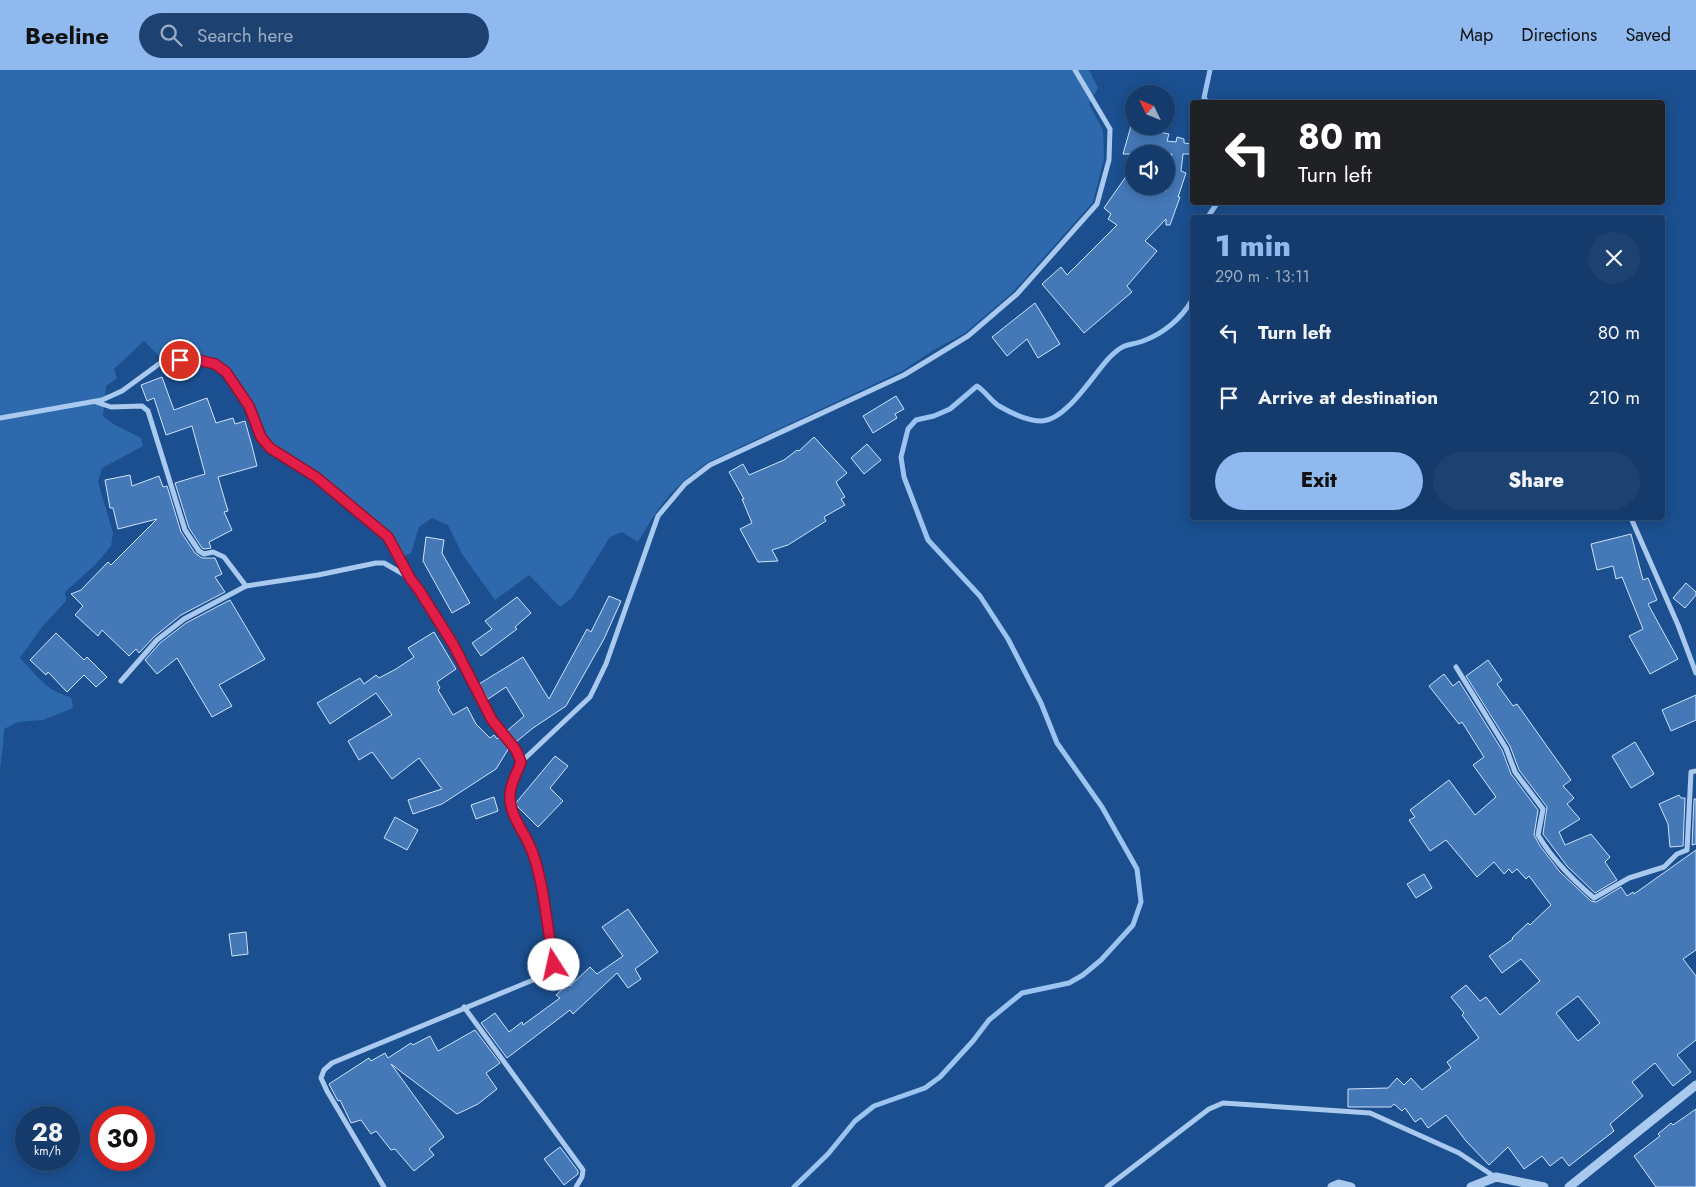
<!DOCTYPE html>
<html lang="en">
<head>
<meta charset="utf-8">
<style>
	body { margin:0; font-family:Jost,sans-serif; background:#1d4271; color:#f1f3f6; height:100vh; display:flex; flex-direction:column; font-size:19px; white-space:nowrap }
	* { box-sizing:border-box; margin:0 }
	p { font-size:16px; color:#9dadc1 }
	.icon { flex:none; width:28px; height:28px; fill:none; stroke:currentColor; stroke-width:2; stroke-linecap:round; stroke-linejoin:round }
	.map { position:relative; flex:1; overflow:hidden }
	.drawer { position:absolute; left:1190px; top:145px; width:475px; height:305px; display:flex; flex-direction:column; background:#143b6b; border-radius:5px; box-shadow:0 2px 12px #0003,0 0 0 1px #33557e }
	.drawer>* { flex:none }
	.top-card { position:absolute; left:1190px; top:30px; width:475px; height:105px; border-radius:5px; box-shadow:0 2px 12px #0003,0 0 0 1px #33557e; background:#202124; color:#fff; overflow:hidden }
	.needle { width:32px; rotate:313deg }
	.buttons { position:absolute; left:1125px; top:15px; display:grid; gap:10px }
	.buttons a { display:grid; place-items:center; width:50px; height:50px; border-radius:50%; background:#143b6b; box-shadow:0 2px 12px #0003,0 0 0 1px #33557e; font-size:25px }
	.speed { position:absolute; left:15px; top:1036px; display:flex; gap:10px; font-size:25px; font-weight:700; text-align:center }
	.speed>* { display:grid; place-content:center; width:65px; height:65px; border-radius:50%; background:#143b6b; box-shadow:0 2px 12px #0003,0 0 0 1px #33557e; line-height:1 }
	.speed small { font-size:12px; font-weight:400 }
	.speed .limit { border:8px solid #d22; background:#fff; color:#111 }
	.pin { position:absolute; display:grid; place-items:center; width:42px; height:42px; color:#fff; margin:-21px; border:2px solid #fff; border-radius:50%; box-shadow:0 1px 5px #0007 }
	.me { position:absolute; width:55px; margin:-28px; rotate:350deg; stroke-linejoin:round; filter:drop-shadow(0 0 4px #0008) }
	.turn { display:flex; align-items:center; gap:18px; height:105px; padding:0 25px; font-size:22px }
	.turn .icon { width:65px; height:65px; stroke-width:2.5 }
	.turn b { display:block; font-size:35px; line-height:42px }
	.round { display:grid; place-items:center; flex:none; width:52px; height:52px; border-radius:26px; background:#1d4271 }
	.summary { display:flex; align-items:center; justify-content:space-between; height:85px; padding:0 25px }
	h1 { font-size:30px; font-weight:800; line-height:38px; color:#90b9f0 }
	.primary-button { display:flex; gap:10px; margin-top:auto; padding:10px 25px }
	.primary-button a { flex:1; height:58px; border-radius:30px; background:#90b9f0; color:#111; font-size:20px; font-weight:800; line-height:58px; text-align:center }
	.primary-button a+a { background:#1d4271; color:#f1f3f6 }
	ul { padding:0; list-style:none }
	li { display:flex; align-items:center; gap:15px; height:65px; padding:0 25px }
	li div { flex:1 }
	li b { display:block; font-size:19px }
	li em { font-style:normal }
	header { display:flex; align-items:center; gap:30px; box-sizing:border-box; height:70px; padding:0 25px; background:#90b9f0; color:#111 }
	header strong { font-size:24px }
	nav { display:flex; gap:28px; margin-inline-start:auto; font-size:18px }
	.search { width:350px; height:45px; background:#1d4271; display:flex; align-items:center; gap:12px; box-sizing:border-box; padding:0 18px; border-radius:28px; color:#9dadc1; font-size:19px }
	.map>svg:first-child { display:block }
	.green { fill:#2e69ad }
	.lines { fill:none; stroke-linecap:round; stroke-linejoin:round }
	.stream { stroke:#9cc4f0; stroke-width:5 }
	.building { fill:#4478b7; stroke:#cfe3fa; fill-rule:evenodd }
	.minor { stroke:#a9c9ee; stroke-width:5 }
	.tertiary { stroke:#a9c9ee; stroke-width:9 }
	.route-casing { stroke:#92132f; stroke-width:12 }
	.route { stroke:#e11d48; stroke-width:9 }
</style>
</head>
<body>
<header>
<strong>Beeline</strong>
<div class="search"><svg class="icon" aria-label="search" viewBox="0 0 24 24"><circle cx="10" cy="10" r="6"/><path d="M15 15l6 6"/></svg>Search here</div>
<nav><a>Map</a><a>Directions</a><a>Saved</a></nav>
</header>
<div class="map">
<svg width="1696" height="1117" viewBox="0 0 1696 1117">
	<rect width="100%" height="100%" fill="#1b4f8f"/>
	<path class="green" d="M0 0H1089L1098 18 1089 34 1103 60 1104 89 1093 132 1014 221 965 263 932 281 902 301 708 392C672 418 660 434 638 472L622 462 610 467 572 528 560 537 529 505 495 530 462 484 448 455 432 448 419 457 411 483 402 487 391 464 318 404 273 375 264 365 252 334 228 299 217 290 199 287 161 288 144 271 114 299 117 308 106 316 103 346 113 354 141 368 143 376 102 398 98 412 113 463 111 476 95 495 65 522 66 531 42 557 20 588C36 604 47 622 71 627L73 638 43 650 18 652 4 659C4 674 1 687 0 702Z"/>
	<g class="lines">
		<g class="stream">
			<polyline points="1208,32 1204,28 1210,0"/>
			<polyline points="1207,148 1218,132"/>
			<path d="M794 1117 828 1084 855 1051 874 1036 925 1018 940 1007 973 971 989 950 1022 923 1069 913 1083 905 1101 890 1133 855 1141 832 1137 799 1102 737 1057 673 1041 633 1008 569 980 526 928 470 904 407 901 387 908 359 916 350 934 346 950 339 977 316C986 322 991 331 999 336 1011 343 1029 351 1042 351 1067 350 1094 303 1110 287 1125 272 1126 277 1143 271 1163 264 1182 248 1192 230"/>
		</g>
	</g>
	<g class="building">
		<polygon points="1131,56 1157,56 1159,62 1169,64 1167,71 1176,72 1177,67 1184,69 1184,73 1192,74 1192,84 1183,84 1181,101 1186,103 1178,127 1180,127 1170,155 1166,155 1166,149 1145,171 1157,181 1127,216 1132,222 1084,263 1042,214 1061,197 1067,205 1117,155 1108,149 1111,144 1104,138 1134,95 1134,116 1154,116 1166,121 1166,103 1172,84 1123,84"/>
		<polygon points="1035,233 1060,274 1038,288 1027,269 1007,286 992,267"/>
		<polygon points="162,307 174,340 207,328 216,353 233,348 235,354 245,351 252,376 257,396 218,407 228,441 224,442 232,460 209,472 211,478 205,479 202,478 189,458 175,413 205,404 192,356 166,365 154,328 147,331 141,315"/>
		<polygon points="896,326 904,339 895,344 897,348 873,363 863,346"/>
		<polygon points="814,367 847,403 836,412 845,427 841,429 845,435 824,447 826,451 788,475 772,480 778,491 758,492 740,459 752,453 742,429 744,429 729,402 743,394 749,405 784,390 797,380 799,381"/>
		<polygon points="867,374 881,390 864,404 851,388"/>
		<polygon points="130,405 132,416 159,406 163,417 167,416 181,462 195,483 202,488 215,488 222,504 215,507 225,522 181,545 154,567 139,583 136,579 129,586 102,560 98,566 75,545 83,536 71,524 81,520 108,492 111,495 157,449 118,459 113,438 110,438 105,410"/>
		<polygon points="1631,464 1643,510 1648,508 1657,530 1648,534 1678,589 1650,604 1629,566 1643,559 1622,507 1616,509 1613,496 1597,500 1591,474"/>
		<polygon points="426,467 444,470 442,483 470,533 452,543 423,491"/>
		<polygon points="1686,513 1696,522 1696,525 1685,538 1673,528"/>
		<polygon points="609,526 621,531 604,569 566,636 533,658 516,672 507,661 524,646 506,617 488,629 479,614 523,587 549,629 587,559 591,562"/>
		<polygon points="517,527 531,543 515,557 517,559 481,586 472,573 492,559 485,551"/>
		<polygon points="230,530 265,589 219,615 232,636 212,647 177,588 157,604 145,590 160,573 186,553"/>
		<polygon points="434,562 456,599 437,612 440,618 438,620 453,645 467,637 476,654 490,668 494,665 497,669 500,666 509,678 496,699 442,734 413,744 408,730 442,719 419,688 392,709 372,682 359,690 348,671 392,645 376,623 330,654 317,633 360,608 364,614 376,605 379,608 396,599 414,587 408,578"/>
		<polygon points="56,563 84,590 87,587 107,607 96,617 84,605 67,622 48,602 46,605 30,590"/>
		<polygon points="1488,590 1502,610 1497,614 1513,636 1517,634 1571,710 1563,716 1574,728 1567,734 1580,749 1559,762 1565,775 1591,764 1610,787 1605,792 1617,810 1595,823 1567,796 1543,764 1547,737 1519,700 1510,676 1466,606"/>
		<path d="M1444 604 1453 616 1459 611 1502 680 1511 704 1538 740 1534 765 1540 776 1560 802 1591 831 1596 832 1621 817 1627 826 1633 822 1634 824 1696 780V880L1683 889 1696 906V970L1677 985 1691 1002 1673 1016 1655 993 1632 1012 1643 1026 1610 1054 1614 1061 1569 1096 1562 1087 1550 1096 1542 1086 1524 1099 1508 1077 1489 1095 1466 1071 1446 1045 1428 1058 1421 1048 1415 1052 1405 1038 1402 1041 1394 1034 1391 1037H1348V1019L1388 1018 1397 1008 1404 1015 1411 1008 1422 1020 1451 998 1447 992 1479 968 1462 945 1464 943 1451 927 1466 915 1480 931 1486 927 1500 945 1540 911 1521 889 1502 903 1489 886 1513 869 1512 868 1528 853 1530 855 1551 835 1529 806 1526 809 1517 799 1512 803 1509 799 1504 804 1494 792 1477 807 1446 770 1430 781 1409 750 1415 747 1410 740 1449 710 1475 745 1496 727 1473 695 1484 687 1462 652 1459 654 1429 616ZM1578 926 1600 953 1578 971 1556 943Z"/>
		<polygon points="1696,625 1696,650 1671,661 1662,640"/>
		<polygon points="1635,672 1654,704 1631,718 1612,686"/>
		<polygon points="555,686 568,696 550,718 563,731 538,757 515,734"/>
		<polygon points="1679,725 1681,728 1685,728 1683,776 1670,777 1668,754 1659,734"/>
		<polygon points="494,727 498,741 476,749 471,735"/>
		<polygon points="1694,729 1696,729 1696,774 1692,775"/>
		<polygon points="395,747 418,760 407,780 384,768"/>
		<polygon points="1424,804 1432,818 1416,828 1407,814"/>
		<polygon points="628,839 658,882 635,899 641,909 628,918 617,903 573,944 570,940 507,988 481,953 495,943 509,962 522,952 523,955 560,928 556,925 568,914 570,916 590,897 597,904 623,886 602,857"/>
		<polygon points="246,862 248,884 232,886 229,864"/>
		<polygon points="475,960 500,993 486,1003 497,1019 478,1034 457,1044 391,994 444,1067 429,1079 434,1085 414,1101 395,1079 391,1080 376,1061 371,1064 361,1050 351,1053 340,1030 338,1031 329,1014 369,988 371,991 385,983 388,988 411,973 413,975 430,966 438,981"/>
		<polygon points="1696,1039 1696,1117 1656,1117 1634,1086 1660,1066 1658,1064 1671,1053 1673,1055"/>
		<polygon points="560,1077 578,1101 578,1104 564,1115 544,1089"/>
	</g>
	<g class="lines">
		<g class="minor">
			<polyline points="96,332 111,337 142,336 148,341 185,460 199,481 204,484 213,482 224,487 246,516"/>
			<polyline points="0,348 102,330 122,321 163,291 198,290 215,294 226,302 249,336 261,367 270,378 316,407 388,467 410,508 419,520 453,575 493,650 516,680 521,692"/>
			<polyline points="1631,448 1678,555 1696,603"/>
			<path d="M1456 597 1506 678 1515 702 1543 739 1538 765C1552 789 1573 810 1594 828L1629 808 1664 797 1677 784 1687 780 1691 702 1696 701"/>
			<polyline points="121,611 157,570 184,549 246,516 318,505 376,493 384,493 410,508"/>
			<polyline points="464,937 583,1100 582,1107 576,1117"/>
			<polyline points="384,1117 327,1021 321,1008 324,1000 332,993 550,903 554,898 538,803 531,777 512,742 509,726 511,715 521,692 590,627 606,594 658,446 685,414 710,395 904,305 968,266 1017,224 1097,134 1109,90 1110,59 1075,0"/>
			<polyline points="1107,1117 1209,1039 1223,1033 1370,1043 1459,1083 1495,1107"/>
		</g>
		<g class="tertiary">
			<polyline points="1332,1117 1339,1114 1351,1117"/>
			<polyline points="1471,1117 1496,1107 1544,1117"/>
			<polyline points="1569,1117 1696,1015"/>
		</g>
	</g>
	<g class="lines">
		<defs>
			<path id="route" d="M180 290H198L215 294 226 302 249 336 261 367 270 378 316 407 388 467 410 508 419 520 453 574 492 650 516 680 521 692C517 703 510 714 510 725 509 743 522 759 529 774 544 806 547 860 554 895"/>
		</defs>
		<use href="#route" class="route-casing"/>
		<use href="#route" class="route"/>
	</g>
</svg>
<div class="buttons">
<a><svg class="needle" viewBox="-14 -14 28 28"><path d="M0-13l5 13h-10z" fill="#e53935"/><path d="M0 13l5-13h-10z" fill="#9dadc1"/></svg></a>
<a><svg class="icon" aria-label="sound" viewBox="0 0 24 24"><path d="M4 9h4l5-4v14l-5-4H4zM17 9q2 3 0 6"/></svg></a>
</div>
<div class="speed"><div>28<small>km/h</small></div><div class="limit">30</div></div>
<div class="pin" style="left:180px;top:290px;background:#d93025"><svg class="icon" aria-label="arrive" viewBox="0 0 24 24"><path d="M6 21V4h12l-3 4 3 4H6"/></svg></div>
<svg class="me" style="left:554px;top:895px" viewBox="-20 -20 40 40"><circle r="19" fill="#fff"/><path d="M0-13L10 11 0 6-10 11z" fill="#e11d48"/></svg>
<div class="top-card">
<div class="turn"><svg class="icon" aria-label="left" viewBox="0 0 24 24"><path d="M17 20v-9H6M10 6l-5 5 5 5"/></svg><div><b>80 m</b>Turn left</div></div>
</div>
<section class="drawer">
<div class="summary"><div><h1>1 min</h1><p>290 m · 13:11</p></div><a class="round"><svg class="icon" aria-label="close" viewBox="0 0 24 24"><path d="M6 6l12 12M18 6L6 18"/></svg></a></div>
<ul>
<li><svg class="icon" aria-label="left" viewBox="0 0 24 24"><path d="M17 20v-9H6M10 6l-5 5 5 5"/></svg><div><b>Turn left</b></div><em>80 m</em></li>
<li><svg class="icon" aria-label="arrive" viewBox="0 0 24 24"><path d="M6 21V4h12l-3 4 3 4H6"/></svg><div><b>Arrive at destination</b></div><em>210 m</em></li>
</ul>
<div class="primary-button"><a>Exit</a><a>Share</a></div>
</section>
</div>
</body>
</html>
